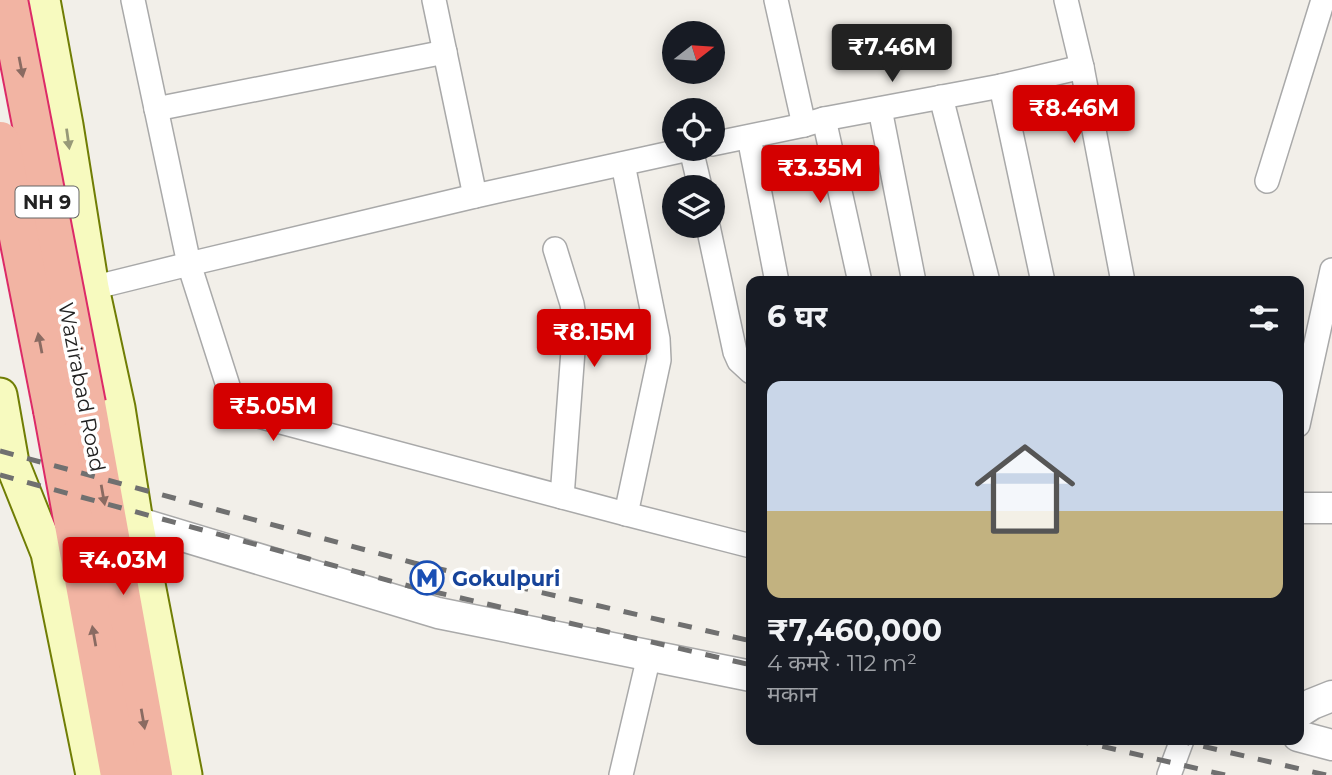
<!DOCTYPE html>
<html lang="hi">
<meta charset="utf-8">
<style>
:root{--surface:#171b24;--page:#242831;--text:#f1f3f6;--muted:#9ea1a6;--line:#363941;--accent:#d40000}
body{margin:0;font-family:Montserrat,"Noto Sans Devanagari",sans-serif;background:var(--page);color:var(--text);height:100vh;display:flex;flex-direction:column;font-size:26px;white-space:nowrap}
*{box-sizing:border-box;margin:0}
p{font-size:23px;color:var(--muted)}
.icon{flex:none;width:38px;height:38px;fill:none;stroke:currentColor;stroke-width:2;stroke-linecap:round;stroke-linejoin:round}
.map{position:relative;flex:1;overflow:hidden}
.drawer{position:absolute;left:746px;top:276px;width:558px;height:469px;display:flex;flex-direction:column;background:var(--surface);border-radius:14px;box-shadow:0 4px 18px #0003}
.drawer>*{flex:none}
.needle{width:46px;rotate:73deg}
.tools{position:absolute;left:662px;top:21px;display:grid;gap:14px}
.tools a{display:grid;place-items:center;width:63px;height:63px;border-radius:50%;background:var(--surface);box-shadow:0 4px 18px #0003;font-size:35px}
.price{position:absolute;translate:-50% -60px;padding:0 16px;border-radius:7px;background:var(--accent);color:#fff;font-size:23px;line-height:46px;filter:drop-shadow(0 2px 4px #0008)}
.price::after{content:'';position:absolute;left:50%;top:42px;width:21px;height:16px;margin-left:-10px;background:inherit;clip-path:polygon(0 0,100% 0,50% 100%)}
.price.selected{background:#222;color:#fff}
ul{padding:0;list-style:none}
li{display:grid;align-content:center;gap:14px;height:371px;padding:0 21px}
li+li{border-top:2px solid var(--line)}
li span{display:grid;place-items:center;height:217px;border-radius:14px;color:#555}
li>.icon{margin-inline-start:auto}
span .icon{width:126px;height:126px;fill:#fffc;stroke-width:1}
li b{font-size:30px}
h2{display:flex;justify-content:space-between;align-items:center;height:84px;padding:0 21px;font-size:30px}
.map>svg:first-child{display:block}
</style>
<div class="map">
<svg width="1332" height="775" viewBox="0 0 1332 775">
<rect width="100%" height="100%" fill="#f2efe9"/>
<g fill="none" stroke-linecap="round" stroke-linejoin="round">
<defs>
<g id="minor">
<path d="M133,0L189,264L229,389L240,406L258,416L626,514L751,546"/>
<path d="M434,0L475,196"/>
<path d="M776,0L804,125"/>
<path d="M1066,0L1082,67L1123,282"/>
<path d="M1001,86L1043,282"/>
<path d="M941,97L988,282"/>
<path d="M156,109L445,52"/>
<path d="M880,109L914,282"/>
<path d="M824,119L860,282"/>
<path d="M749,137L777,282"/>
<path d="M712,144L804,125L824,119L1001,86L1082,67"/>
<path d="M691,149L700,187"/>
<path d="M623,164L658,339L659,360L626,514"/>
<path d="M1267,181L1323,0"/>
<path d="M708,226L735,352L739,361L751,372"/>
<path d="M555,249L572,304L575,324L562,497"/>
<path d="M92,288L189,264L475,196L689,149"/>
<path d="M1298,425L1332,270"/>
<path d="M621,775L649,656"/>
<path d="M1169,775L1182,740"/>
</g>
<g id="tertiary">
<path d="M1298,508H1332"/>
<path d="M136,522L438,613L751,676"/>
<path d="M1298,713L1312,704L1332,696"/>
<path d="M1298,736L1332,745"/>
</g>
<g id="secondary">
<path d="M43,0L66,125L92,288L118,408L136,522L185,775"/>
<path d="M0,395L12,463L48,553L93,775"/>
</g>
<g id="trunk">
<path d="M86,404L153,775"/>
<path d="M53,410L120,775"/>
</g>
</defs>
<use href="#minor" stroke="#a9a9a9" stroke-width="26"/>
<use href="#tertiary" stroke="#a9a9a9" stroke-width="33"/>
<use href="#secondary" stroke="#707d05" stroke-width="37"/>
<use href="#trunk" stroke="#dc2a67" stroke-width="42"/>
<use href="#minor" stroke="#fff" stroke-width="23"/>
<use href="#tertiary" stroke="#fff" stroke-width="30"/>
<use href="#secondary" stroke="#f7fabf" stroke-width="33"/>
<use href="#trunk" stroke="#f2b4a3" stroke-width="38"/>
<g stroke="#707070" stroke-width="5" stroke-dasharray="14 14" stroke-linecap="butt">
<path d="M0,451L414,563L751,641"/>
<path d="M0,475L409,586L751,665"/>
<path d="M1075,740L1225,775"/>
<path d="M1176,740L1326,775"/>
</g>
<defs>
<g id="trunk-bridge">
<path d="M8,0L86,404"/>
<path d="M0,141L53,410"/>
</g>
</defs>
<use href="#trunk-bridge" stroke="#dc2a67" stroke-width="42" stroke-linecap="butt"/>
<use href="#trunk-bridge" stroke="#f2b4a3" stroke-width="38"/>
</g>
<defs><path id="oneway-solid" d="M-6-.8H1V-3.2L6.5 0L1 3.2V.8H-6Z" transform="scale(1.75)"/></defs>
<g fill="#8a6b62">
<use href="#oneway-solid" transform="translate(21 67) rotate(79)"/>
<use href="#oneway-solid" transform="translate(40 343) rotate(-101)"/>
<use href="#oneway-solid" transform="translate(103 495) rotate(80)"/>
<use href="#oneway-solid" transform="translate(94 636) rotate(-100)"/>
<use href="#oneway-solid" transform="translate(143 719) rotate(80)"/>
</g>
<use fill="#979978" href="#oneway-solid" transform="translate(68 139) rotate(82)"/>
<defs>
<symbol id="metro-ring" viewBox="-11 -11 22 22"><circle r="9.5" fill="#fff" stroke="#1a4fb4" stroke-width="1.5"/><path d="M-5.5 5V-5H-3L0 0L3-5H5.5V5H3V-.5L0 4L-3-.5V5Z" fill="#1a4fb4"/></symbol>
</defs>
<g fill-rule="evenodd">
<use href="#metro-ring" x="408" y="559" width="38" height="38"/>
</g>
<g text-anchor="middle" dominant-baseline="central" stroke-width="7" stroke-linejoin="round" paint-order="stroke">
<rect fill="#fff" stroke="#646464" stroke-width="2" x="15.5" y="186.5" width="63" height="31" rx="5"/>
<g font-size="19" font-weight="bold" fill="#222">
<text x="47" y="202">NH 9</text>
</g>
<g font-size="21" fill="#222" stroke="#fff">
<text transform="translate(82 387) rotate(79)">Wazirabad Road</text>
</g>
<g font-size="21" font-weight="bold" fill="#164399" stroke="#fff" text-anchor="start">
<text x="452" y="578">Gokulpuri</text>
</g>
</g>
</svg>
<div class="tools">
<a><svg class="needle" viewBox="-14 -14 28 28"><path d="M0-13l5 13h-10z" fill="#e53935"/><path d="M0 13l5-13h-10z" fill="#9ea1a6"/></svg></a>
<a><svg class="icon" aria-label="locate" viewBox="0 0 24 24"><circle cx="12" cy="12" r="6"/><path d="M12 2v4M12 18v4M2 12h4M18 12h4"/></svg></a>
<a><svg class="icon" aria-label="layers" viewBox="0 0 24 24"><path d="M12 4l9 5-9 5-9-5zM3 14l9 5 9-5"/></svg></a>
</div>
<b class="price selected" style="left:892px;top:84px">₹7.46M</b>
<b class="price" style="left:1074px;top:145px">₹8.46M</b>
<b class="price" style="left:820px;top:205px">₹3.35M</b>
<b class="price" style="left:594px;top:369px">₹8.15M</b>
<b class="price" style="left:273px;top:443px">₹5.05M</b>
<b class="price" style="left:123px;top:597px">₹4.03M</b>
<section class="drawer">
<h2>6 घर<svg class="icon" aria-label="filters" viewBox="0 0 24 24"><path d="M4 7h16M4 17h16"/><circle cx="9" cy="7" r="2"/><circle cx="15" cy="17" r="2"/></svg></h2>
<ul>
<li><span style="background:linear-gradient(#c9d6e8 60%,#c2b280 0)"><svg class="icon" aria-label="home" viewBox="0 0 24 24"><path d="M3 11l9-7 9 7M6 9v11h12V9"/></svg></span><div><b>₹7,460,000</b><p>4 कमरे · 112 m²</p><p>मकान</p></div></li>
</ul>
</section>
</div>
